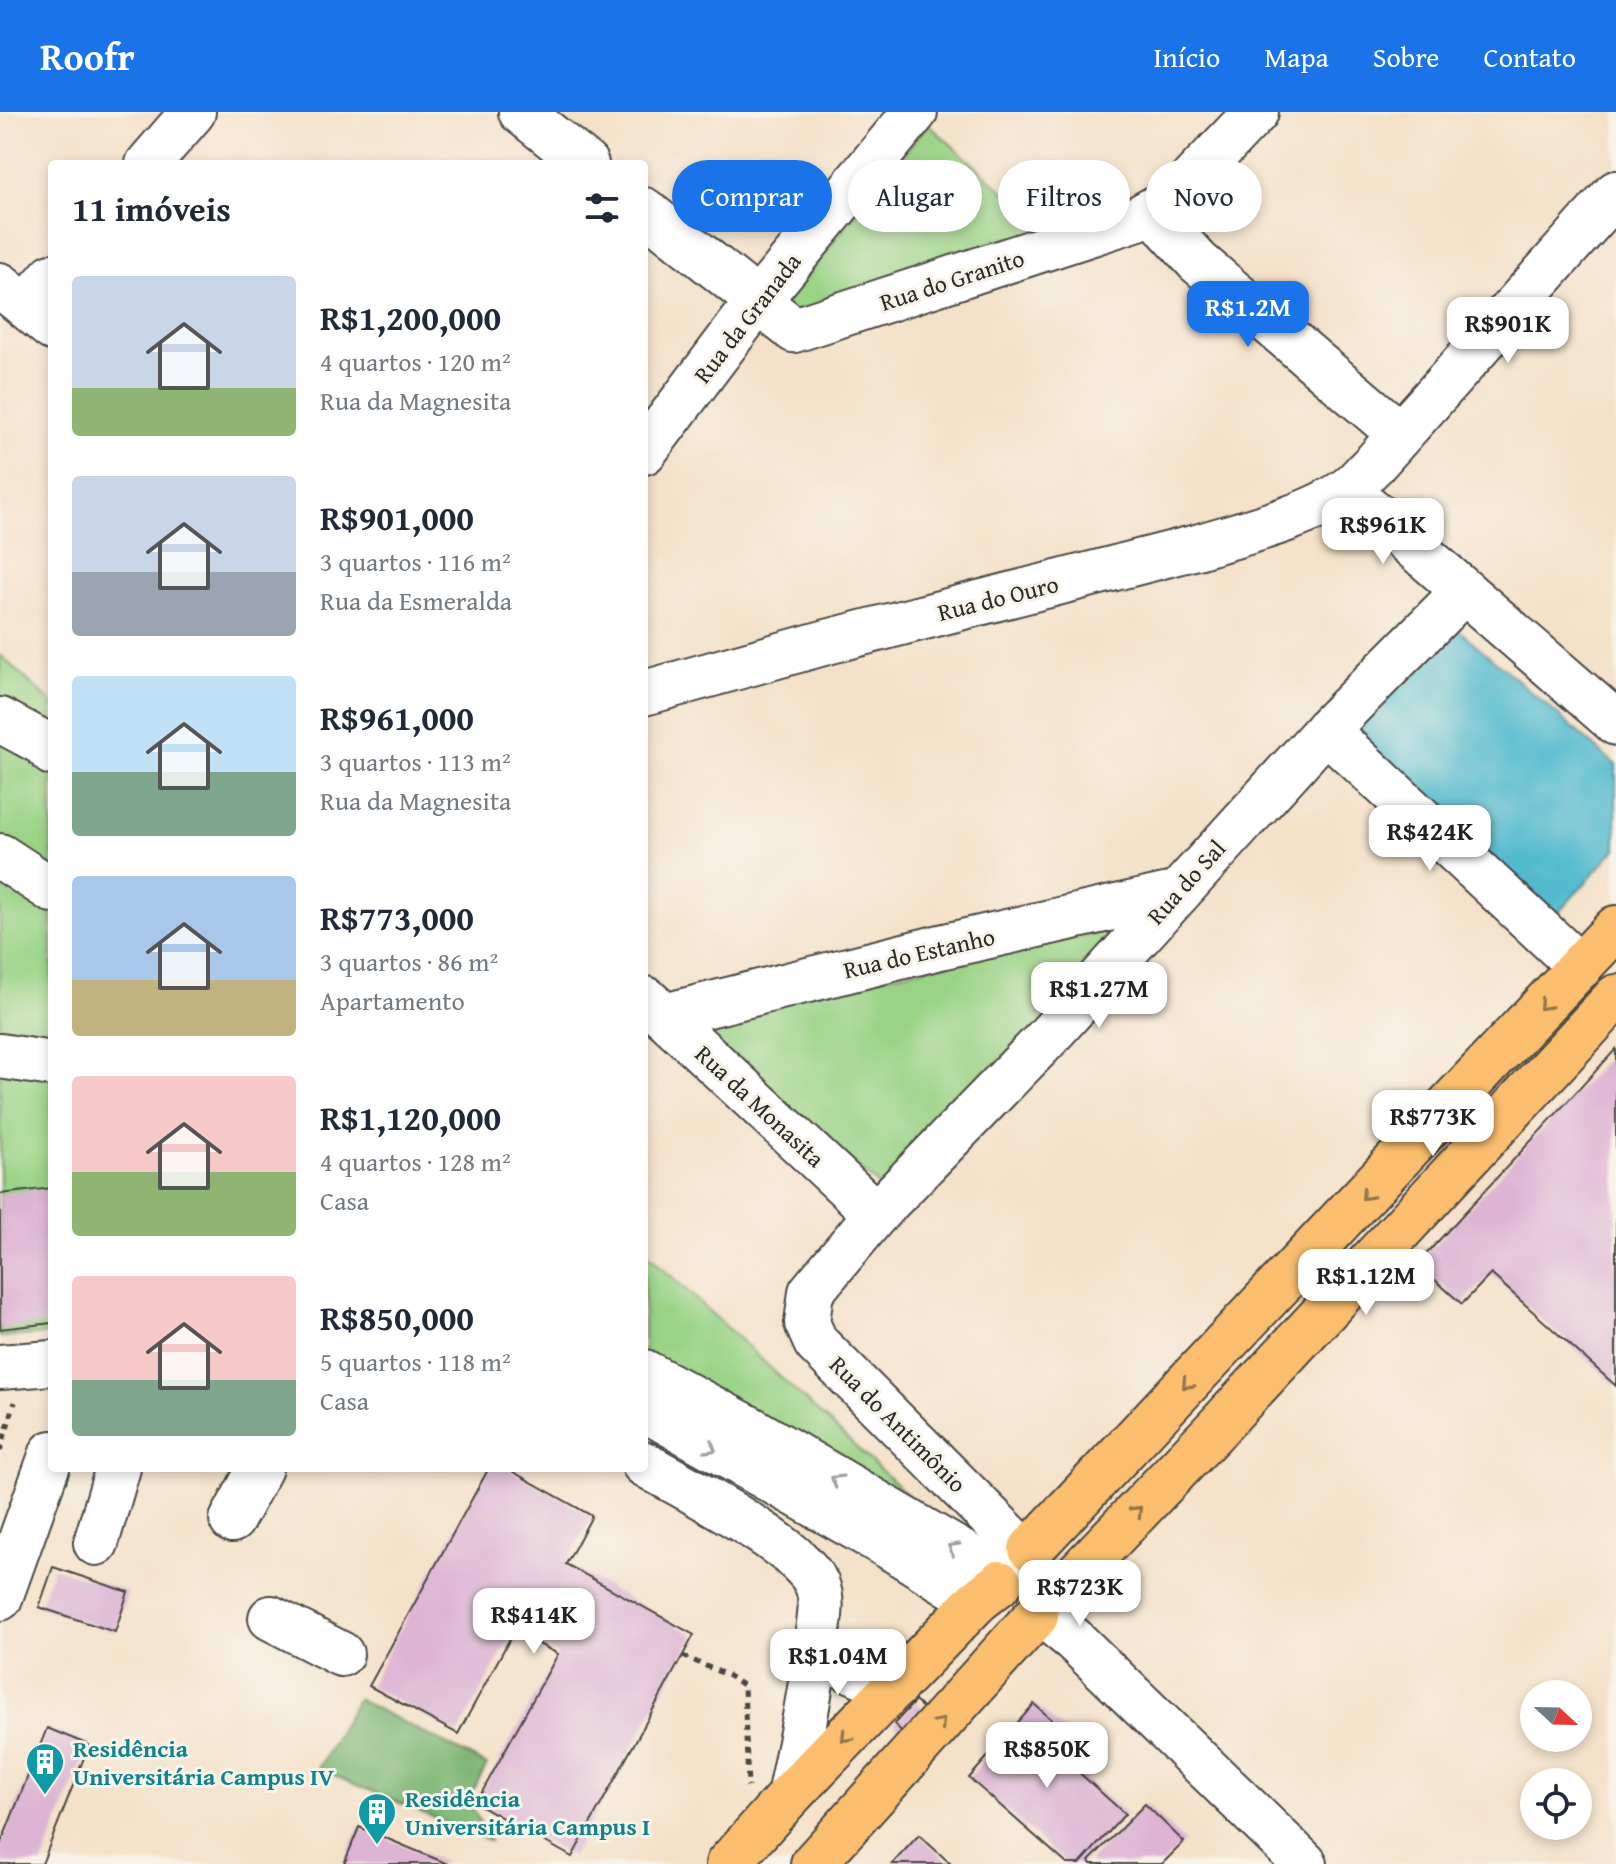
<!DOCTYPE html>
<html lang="pt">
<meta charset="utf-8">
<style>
:root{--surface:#fff;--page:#f2f2f3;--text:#1f2937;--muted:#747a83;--accent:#1a73e8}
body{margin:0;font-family:"Gentium Book Plus",serif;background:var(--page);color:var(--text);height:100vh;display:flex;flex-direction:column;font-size:30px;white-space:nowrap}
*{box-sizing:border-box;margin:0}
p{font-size:26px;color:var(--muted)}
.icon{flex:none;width:44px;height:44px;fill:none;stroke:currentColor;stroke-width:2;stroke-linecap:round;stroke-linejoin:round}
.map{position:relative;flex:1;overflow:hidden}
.panel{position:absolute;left:48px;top:48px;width:600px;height:1312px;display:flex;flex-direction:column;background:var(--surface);border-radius:8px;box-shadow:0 4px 12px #0003}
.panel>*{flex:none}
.top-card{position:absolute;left:672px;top:48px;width:760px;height:72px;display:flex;gap:16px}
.needle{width:52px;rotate:112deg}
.fabs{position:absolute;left:1520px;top:1568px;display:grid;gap:16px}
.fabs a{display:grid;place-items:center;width:72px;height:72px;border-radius:50%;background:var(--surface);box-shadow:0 4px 12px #0003;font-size:40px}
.price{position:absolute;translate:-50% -68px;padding:0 18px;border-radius:16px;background:#fff;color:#222;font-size:26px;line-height:52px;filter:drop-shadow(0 2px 4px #0008)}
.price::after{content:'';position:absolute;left:50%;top:48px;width:24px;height:18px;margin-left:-12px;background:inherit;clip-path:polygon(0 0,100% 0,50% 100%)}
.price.on{background:var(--accent);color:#fff}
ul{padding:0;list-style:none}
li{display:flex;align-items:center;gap:24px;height:200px;padding:0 24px}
li span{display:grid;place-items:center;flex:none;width:224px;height:160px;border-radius:8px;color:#555}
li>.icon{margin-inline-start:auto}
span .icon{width:96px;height:96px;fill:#fffc;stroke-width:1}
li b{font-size:34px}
h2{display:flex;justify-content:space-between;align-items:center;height:96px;padding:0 24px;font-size:34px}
.pill{padding:0 28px;border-radius:36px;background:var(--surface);box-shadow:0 4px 12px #0003;font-size:28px;line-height:72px}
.pill.on{background:var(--accent);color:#fff}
header{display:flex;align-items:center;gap:48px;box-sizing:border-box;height:112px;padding:0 40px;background:var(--accent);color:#fff}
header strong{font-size:38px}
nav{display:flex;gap:44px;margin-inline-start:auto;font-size:28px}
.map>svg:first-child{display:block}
</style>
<header>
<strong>Roofr</strong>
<nav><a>Início</a><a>Mapa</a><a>Sobre</a><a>Contato</a></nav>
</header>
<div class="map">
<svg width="1616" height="1752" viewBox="0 0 1616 1752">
<rect width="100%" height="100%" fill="#f7f3e8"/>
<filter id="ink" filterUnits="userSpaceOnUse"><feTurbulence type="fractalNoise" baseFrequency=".0125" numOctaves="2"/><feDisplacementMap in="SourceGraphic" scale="16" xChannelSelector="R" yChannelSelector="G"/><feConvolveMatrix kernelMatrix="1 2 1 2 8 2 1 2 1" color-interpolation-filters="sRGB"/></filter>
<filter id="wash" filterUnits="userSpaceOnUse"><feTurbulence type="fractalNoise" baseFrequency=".006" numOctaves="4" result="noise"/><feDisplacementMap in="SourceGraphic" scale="32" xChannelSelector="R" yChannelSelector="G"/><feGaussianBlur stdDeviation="1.8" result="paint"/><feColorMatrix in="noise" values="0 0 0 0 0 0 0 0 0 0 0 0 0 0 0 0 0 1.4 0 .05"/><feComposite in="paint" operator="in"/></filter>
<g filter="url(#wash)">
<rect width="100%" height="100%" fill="#f4e1c9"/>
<g fill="#9ad386" stroke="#627f58" stroke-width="2">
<path d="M928,12L1052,122L795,204L783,193Z"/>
<path d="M0,543L52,591V1222L0,1225Z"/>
<path d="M1140,812L886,1080L685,905Z"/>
<path d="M644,1139L940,1413L644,1315Z"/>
</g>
<path fill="#7bb573" stroke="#53704f" stroke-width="2" d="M357,1587L487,1653L468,1688L490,1729L318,1657Z"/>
<path fill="#51bace" stroke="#3e727c" stroke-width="2" d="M1451,511L1616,653V737L1557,802L1345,618Z"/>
<g id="blocks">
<g fill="#ddb4d4">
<path d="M1616,937V1274L1491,1162L1462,1192L1417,1152Z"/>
<path d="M52,1076V1211L0,1217V1082Z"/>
<path d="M489,1356H506L592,1404L566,1452L694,1523L572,1745L476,1691L558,1542L514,1519L458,1622L369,1574Z"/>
<path d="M53,1455L128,1480L115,1520L39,1495Z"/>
<path d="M915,1589L935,1607L913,1630L894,1612Z"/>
<path d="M1034,1592L1067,1621L1053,1637L1125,1702L1080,1752H1067L969,1666Z"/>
<path d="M47,1616L89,1633L42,1752H0V1734Z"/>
<path d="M1145,1692L1184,1730L1162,1752H1091L1089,1749Z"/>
<path d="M359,1715L448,1752H344Z"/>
<path d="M919,1723L951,1752H892Z"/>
</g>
</g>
</g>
<g filter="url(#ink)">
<use href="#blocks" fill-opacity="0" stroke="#494643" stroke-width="2"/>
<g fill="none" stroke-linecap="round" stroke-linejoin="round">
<defs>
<g id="minor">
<path d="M521,0L586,52"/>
<path d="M148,52L193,0"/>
<path d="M644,98L794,218L1138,106L1174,86L1256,0"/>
<path d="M1155,98L1167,116L1198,150L1400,322"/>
<path d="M0,173L52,216"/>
<path d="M26,194L52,164"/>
<path d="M644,340L758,189L915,0"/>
<path d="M1348,378L1616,611"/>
<path d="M644,581L827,530L1197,435C1242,421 1309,405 1347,378C1357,371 1365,360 1374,352L1616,81"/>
<path d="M0,608L43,631L52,641"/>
<path d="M1326,618L1580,855"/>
<path d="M0,744L52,778"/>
<path d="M646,887L876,1102"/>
<path d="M664,904L936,836L1174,782"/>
<path d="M0,944L52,952"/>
<path d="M0,1255L52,1251"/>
<path d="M644,1260L753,1318L1002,1464"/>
<path d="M644,1297L888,1434L977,1489"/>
<path d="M644,1352C683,1375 802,1434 817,1473C824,1490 819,1509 817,1527C811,1580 800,1632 789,1684"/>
<path d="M232,1408L260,1356"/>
<path d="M96,1431L118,1356"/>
<path d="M1025,1440L816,1231L807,1211L811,1180L876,1102L1044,929L1326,618L1463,480"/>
<path d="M0,1486L52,1341"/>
<path d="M1042,1502L1074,1528L1305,1752"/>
<path d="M271,1506L341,1542"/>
<path d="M816,1538C842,1555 865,1566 896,1574"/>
</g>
<g id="major">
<path d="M1031,1437L1616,816"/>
<path d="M1064,1476L1216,1317L1616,885"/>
<path d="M728,1752L789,1684L977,1489L1000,1471"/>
<path d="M813,1752L1036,1504"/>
</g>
</defs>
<use href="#minor" stroke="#494643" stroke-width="48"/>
<use href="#major" stroke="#494643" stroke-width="48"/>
<g stroke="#494643" stroke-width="5" stroke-dasharray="6 6" stroke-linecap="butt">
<path d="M0,1339L15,1290"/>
<path d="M683,1544L729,1564L744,1574L748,1675"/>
</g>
<use href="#minor" stroke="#fff" stroke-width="44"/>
<use href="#major" stroke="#fbbe6e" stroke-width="44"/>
</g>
<defs><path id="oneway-chevron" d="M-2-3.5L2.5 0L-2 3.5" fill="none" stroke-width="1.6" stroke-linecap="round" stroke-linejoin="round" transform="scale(2)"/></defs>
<g stroke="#93744c">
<use href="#oneway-chevron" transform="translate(1544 893) rotate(133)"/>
<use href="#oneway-chevron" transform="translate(1366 1083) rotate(133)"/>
<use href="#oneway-chevron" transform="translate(1187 1272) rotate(133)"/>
<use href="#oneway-chevron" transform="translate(1137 1399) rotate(-46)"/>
<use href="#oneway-chevron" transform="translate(940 1611) rotate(-48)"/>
<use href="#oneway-chevron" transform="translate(846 1625) rotate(134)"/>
</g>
<g stroke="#a0a0a0">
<use href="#oneway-chevron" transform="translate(711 1336) rotate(30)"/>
<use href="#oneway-chevron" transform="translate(836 1368) rotate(-149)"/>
<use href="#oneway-chevron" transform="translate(953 1436) rotate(-151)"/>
</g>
</g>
<defs>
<symbol id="building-pin" viewBox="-11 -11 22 30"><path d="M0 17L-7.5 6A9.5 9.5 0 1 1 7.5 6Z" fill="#0f9aa8" stroke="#f7f3e8"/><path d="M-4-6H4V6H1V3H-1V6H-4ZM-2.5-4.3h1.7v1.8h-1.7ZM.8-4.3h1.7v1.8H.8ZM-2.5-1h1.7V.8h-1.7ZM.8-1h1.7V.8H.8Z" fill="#fff"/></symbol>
</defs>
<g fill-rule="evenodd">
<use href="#building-pin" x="23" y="1628" width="44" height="60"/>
<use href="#building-pin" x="355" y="1678" width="44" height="60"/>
</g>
<g text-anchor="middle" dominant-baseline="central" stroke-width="6" stroke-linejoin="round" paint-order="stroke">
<g font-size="24" fill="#2b2b2b" stroke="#f7f3e8">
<text transform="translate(952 168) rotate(-18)">Rua do Granito</text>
<text transform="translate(747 206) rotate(-52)">Rua da Granada</text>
<text transform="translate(998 486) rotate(-14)">Rua do Ouro</text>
<text transform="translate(1186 770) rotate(-48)">Rua do Sal</text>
<text transform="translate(919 841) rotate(-13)">Rua do Estanho</text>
<text transform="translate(760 994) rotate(43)">Rua da Monasita</text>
<text transform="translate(898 1312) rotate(45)">Rua do Antimônio</text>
</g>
<g font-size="24" font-weight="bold" fill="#0d838f" stroke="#f7f3e8" text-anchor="start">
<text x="73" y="1636">Residência<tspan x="73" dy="28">Universitária Campus IV</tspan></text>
<text x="405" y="1686">Residência<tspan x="405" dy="28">Universitária Campus I</tspan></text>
</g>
</g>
</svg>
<div class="fabs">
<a><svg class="needle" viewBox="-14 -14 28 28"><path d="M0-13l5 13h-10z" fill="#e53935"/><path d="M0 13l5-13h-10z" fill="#747a83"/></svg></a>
<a><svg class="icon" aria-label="locate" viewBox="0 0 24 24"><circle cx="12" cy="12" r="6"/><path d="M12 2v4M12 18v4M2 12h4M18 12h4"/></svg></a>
</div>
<b class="price on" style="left:1248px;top:237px">R$1.2M</b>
<b class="price" style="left:1508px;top:253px">R$901K</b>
<b class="price" style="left:1383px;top:454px">R$961K</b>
<b class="price" style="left:1430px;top:761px">R$424K</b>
<b class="price" style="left:1099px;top:918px">R$1.27M</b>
<b class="price" style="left:1433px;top:1046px">R$773K</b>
<b class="price" style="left:1366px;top:1205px">R$1.12M</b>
<b class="price" style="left:1080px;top:1516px">R$723K</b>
<b class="price" style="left:534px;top:1544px">R$414K</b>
<b class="price" style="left:838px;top:1585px">R$1.04M</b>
<b class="price" style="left:1047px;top:1678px">R$850K</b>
<div class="top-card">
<a class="pill on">Comprar</a>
<a class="pill">Alugar</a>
<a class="pill">Filtros</a>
<a class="pill">Novo</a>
</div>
<section class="panel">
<h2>11 imóveis<svg class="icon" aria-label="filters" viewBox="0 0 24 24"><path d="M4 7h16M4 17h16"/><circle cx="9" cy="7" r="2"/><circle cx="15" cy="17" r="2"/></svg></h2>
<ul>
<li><span style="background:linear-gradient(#c9d6e8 70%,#8fb573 0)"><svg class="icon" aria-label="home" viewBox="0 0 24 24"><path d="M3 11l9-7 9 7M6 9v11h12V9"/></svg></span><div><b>R$1,200,000</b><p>4 quartos · 120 m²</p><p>Rua da Magnesita</p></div></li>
<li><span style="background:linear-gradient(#c9d6e8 60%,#9aa5b1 0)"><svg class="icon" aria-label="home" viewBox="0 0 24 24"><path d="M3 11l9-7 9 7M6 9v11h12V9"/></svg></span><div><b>R$901,000</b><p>3 quartos · 116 m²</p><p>Rua da Esmeralda</p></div></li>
<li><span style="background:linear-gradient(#bfe0f5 60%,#7fa58c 0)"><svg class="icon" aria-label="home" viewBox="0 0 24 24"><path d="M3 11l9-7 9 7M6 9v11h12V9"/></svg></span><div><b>R$961,000</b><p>3 quartos · 113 m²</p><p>Rua da Magnesita</p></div></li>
<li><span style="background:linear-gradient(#a9c7e8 65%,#c2b280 0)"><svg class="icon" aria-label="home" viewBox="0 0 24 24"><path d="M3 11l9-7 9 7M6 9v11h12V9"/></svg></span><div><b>R$773,000</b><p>3 quartos · 86 m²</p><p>Apartamento</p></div></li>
<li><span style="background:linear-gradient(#f6c9c9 60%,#8fb573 0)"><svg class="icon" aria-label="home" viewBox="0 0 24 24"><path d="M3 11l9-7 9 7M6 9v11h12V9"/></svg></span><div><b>R$1,120,000</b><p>4 quartos · 128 m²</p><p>Casa</p></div></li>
<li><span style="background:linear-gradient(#f6c9c9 65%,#7fa58c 0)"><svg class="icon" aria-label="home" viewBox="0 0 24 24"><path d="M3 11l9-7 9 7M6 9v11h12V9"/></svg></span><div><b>R$850,000</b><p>5 quartos · 118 m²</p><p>Casa</p></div></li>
</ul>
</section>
</div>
